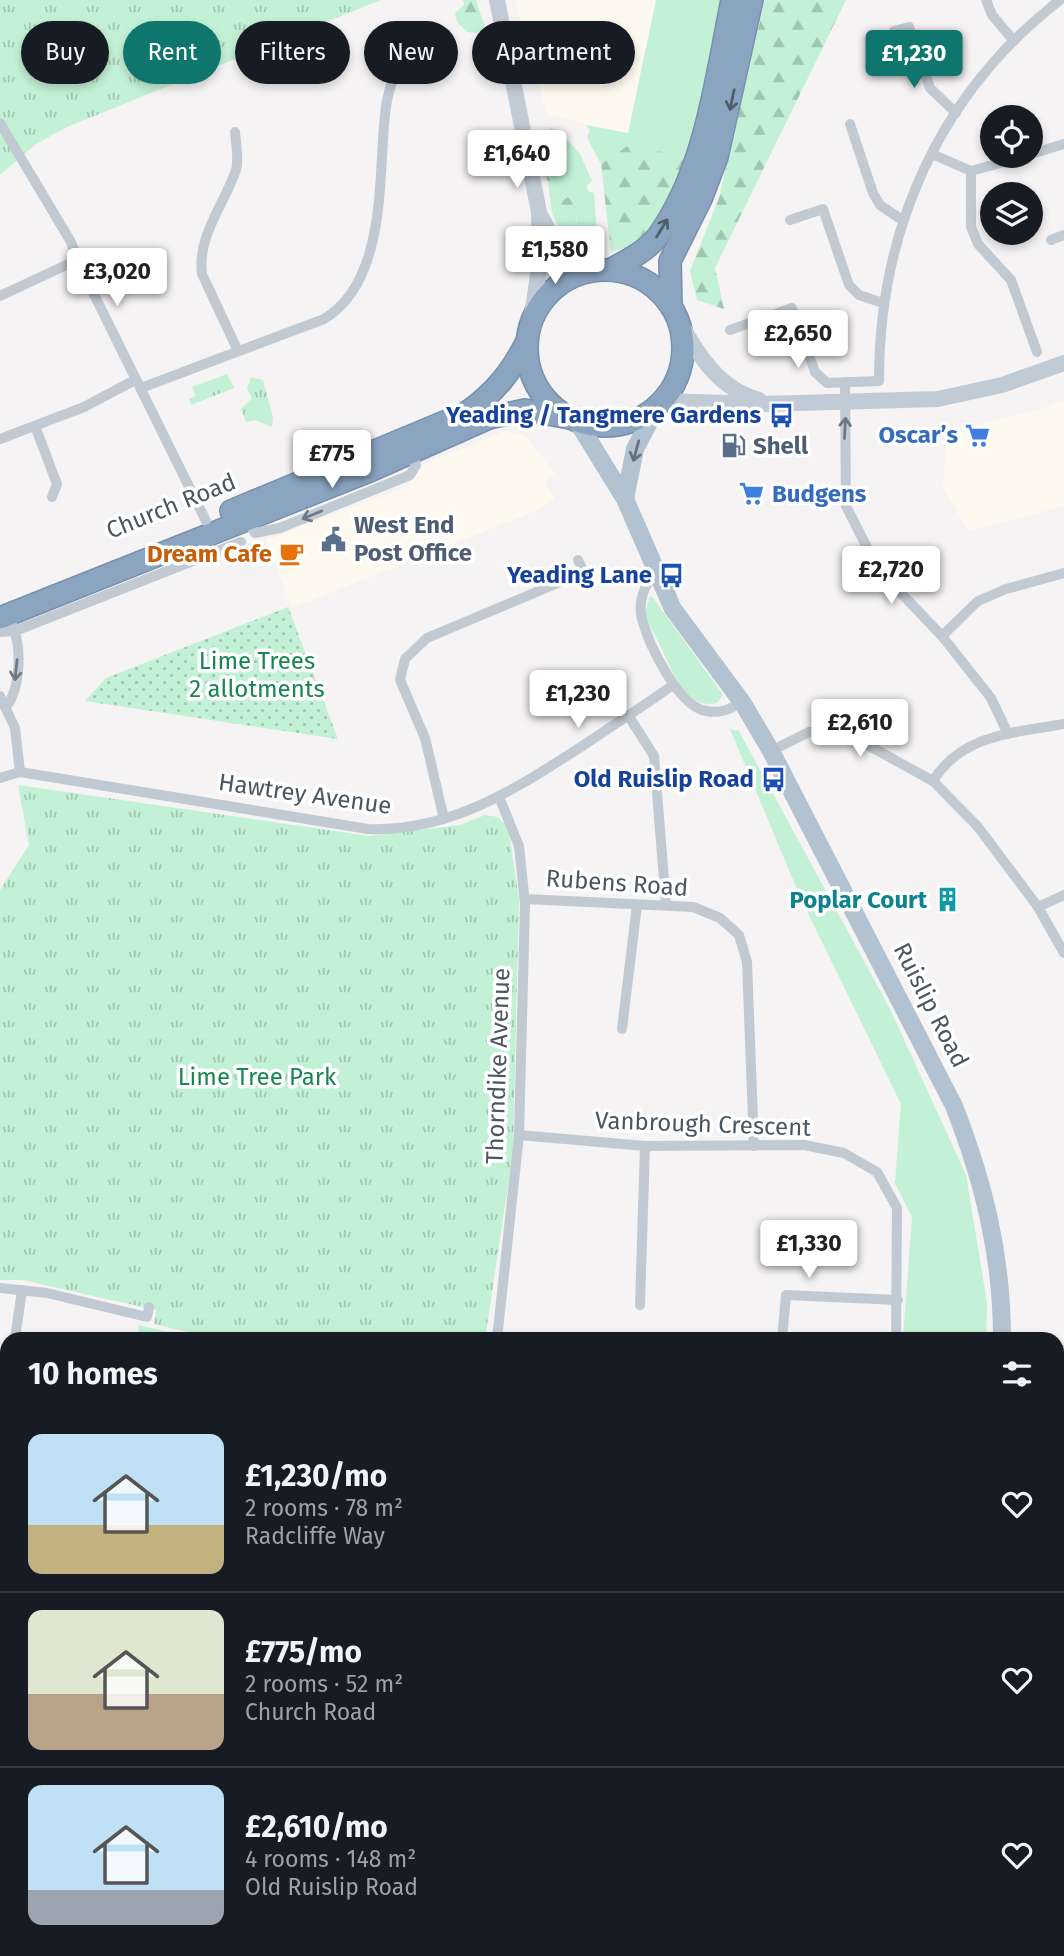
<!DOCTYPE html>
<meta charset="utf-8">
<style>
:root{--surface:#171b24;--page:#242831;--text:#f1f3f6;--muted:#9ea1a6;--line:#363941;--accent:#0f766e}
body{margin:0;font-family:"Fira Sans",sans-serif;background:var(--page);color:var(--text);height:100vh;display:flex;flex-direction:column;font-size:26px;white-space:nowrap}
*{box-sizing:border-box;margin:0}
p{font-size:23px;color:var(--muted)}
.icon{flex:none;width:38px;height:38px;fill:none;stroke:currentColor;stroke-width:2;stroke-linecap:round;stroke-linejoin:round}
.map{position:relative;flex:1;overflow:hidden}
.side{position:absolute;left:0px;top:1332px;width:1064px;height:625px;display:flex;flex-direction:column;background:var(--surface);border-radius:21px 21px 0 0;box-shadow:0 4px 10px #0003}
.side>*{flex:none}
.hud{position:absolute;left:21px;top:21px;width:700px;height:63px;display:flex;gap:14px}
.buttons{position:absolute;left:980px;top:105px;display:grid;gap:14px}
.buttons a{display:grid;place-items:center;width:63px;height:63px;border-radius:50%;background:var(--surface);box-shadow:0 4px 10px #0003;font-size:35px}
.price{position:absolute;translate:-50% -60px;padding:0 16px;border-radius:7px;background:#fff;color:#222;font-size:23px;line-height:46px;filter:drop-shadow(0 2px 4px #0008)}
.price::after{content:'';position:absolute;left:50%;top:42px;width:21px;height:16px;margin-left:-10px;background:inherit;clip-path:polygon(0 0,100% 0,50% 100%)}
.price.on{background:var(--accent);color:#fff}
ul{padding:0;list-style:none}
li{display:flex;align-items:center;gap:21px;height:175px;padding:0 28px}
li+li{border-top:2px solid var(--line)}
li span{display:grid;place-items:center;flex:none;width:196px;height:140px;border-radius:14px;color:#555}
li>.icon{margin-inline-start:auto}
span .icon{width:84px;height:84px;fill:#fffc;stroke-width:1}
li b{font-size:30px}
h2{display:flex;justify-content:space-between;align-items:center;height:84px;padding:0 28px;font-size:30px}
.chip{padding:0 24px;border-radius:32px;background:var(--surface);box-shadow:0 4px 10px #0003;font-size:24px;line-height:63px}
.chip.on{background:var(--accent);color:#fff}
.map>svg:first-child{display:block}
</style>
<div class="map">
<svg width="1064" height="1956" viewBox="0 0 1064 1956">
<defs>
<pattern id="forest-firs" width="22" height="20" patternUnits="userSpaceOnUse" patternTransform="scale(1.75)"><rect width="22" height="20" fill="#c3f1d5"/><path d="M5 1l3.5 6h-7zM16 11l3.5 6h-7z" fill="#a0c6b0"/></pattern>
<pattern id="park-tufts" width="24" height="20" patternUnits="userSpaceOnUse" patternTransform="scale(1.75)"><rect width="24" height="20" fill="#c3f1d5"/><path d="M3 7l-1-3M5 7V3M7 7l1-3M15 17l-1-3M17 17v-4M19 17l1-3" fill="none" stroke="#a0c6b0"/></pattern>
<pattern id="garden-dots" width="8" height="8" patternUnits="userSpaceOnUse" patternTransform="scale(1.75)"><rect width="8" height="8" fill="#c3f1d5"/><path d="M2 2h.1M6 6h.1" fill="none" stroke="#a0c6b0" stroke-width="1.8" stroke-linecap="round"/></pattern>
</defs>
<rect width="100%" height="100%" fill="#f5f3f3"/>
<g fill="#fdf9ef">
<path d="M515,0H656L628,134L547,114Z"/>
<path d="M1064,400V506L969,531L943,489L947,432L1035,411Z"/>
<path d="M505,431L526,436L532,444L555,474L545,482L555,499L528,514L292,608L266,540L408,486L424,464Z"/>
</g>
<g fill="#c3f1d5">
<path d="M656,0H726L690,158L629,145L601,164L587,138L590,130L586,125L628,133Z"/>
<path d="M564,136L580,154L592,181L587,185L588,191L594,193L597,237L593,227L584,224L575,228L578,215L560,202L552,213L548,181H557L568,158Z"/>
<path d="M651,595L723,695L717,703C685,712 669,663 658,641C655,634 648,624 646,616C645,610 648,602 651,595Z"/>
<path d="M730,729L739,731L891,1011L966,1175L987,1303L986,1339H903L912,1217L895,1183L901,1104L802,901Z"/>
<path d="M139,1325L196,1339H137Z"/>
<path d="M0,1449H7V1950H815L813,1956H0Z"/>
<path d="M844,1950H935L947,1956H842Z"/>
</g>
<g fill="url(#forest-firs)">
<path d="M463,0H476L485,28L476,33L467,32L457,22L455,13L464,5Z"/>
<path d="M765,0H846L715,268L724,309L697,300L690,271L719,198Z"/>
<path d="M550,127L564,136L563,142L568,143L565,152L568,158L557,181H548L543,172L542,151L548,147L545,140Z"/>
<path d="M629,145L690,158L667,210L639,244L611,252L601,164Z"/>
<path d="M568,197L579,205L575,227L584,224L593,227L598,244L593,255C574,246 560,234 552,213L560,202Z"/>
</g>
<g fill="url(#park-tufts)">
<path d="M0,0H381L67,127L36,144L0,175Z"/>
<path d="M227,374L234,388L191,405L189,399L196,396L192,387Z"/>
<path d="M251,377L263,380L273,417L272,427L255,420L246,422L241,409L252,398L247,389Z"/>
<path d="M18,785L369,836L460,825L485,815L498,817L508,827L519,899L513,1152L485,1339H218L154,1324L156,1310L23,1280H0V890L29,845Z"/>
</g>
<path fill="url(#garden-dots)" d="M288,607L338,739L85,701L106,678Z"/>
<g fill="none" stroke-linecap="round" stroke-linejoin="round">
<defs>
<g id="highway">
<path d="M610,270C626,261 647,251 658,236C706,169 716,78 732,0"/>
<circle cx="605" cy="348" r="78"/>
<path d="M671,306L670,261L701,199L717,157L752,0"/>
<path d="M231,511L466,413C495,393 512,371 527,341"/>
<path d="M0,618L372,470L489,418L525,410L570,418"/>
</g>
</defs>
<use href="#highway" stroke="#7690ad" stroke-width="24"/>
<g stroke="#c1cad2" stroke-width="10">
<path d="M986,0L992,15L1014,41"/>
<path d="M894,31L909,27L930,88L956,113"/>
<path d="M0,123L71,242L77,260L206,521"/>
<path d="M850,124L873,193L880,205L902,220"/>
<path d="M235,132C236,143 239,159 236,170C224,205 197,236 202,274L238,351"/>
<path d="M932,154L971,171L1025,156"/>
<path d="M1031,154L1064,144"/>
<path d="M971,171V227L978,244L1011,280L1037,352"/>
<path d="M790,220L823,209L849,285L859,295L883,303"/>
<path d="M1051,240L1064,235"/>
<path d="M0,296L77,260"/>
<path d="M730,330L792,308L815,372L827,383L879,381C879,229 939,94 1060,0"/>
<path d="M845,382L846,506L878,569L942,636L991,698L1008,734"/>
<path d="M141,388L324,319C387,281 378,178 385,115C387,90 398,65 405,41"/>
<path d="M35,426L57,484L52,497"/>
<path d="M0,439L84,407L135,380"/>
<path d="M246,520L255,533L280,528L410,475L416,465L412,454"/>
<path d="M578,560L589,583"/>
<path d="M656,574C643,585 638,603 642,619C649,645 678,706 706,711C721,714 730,709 742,702"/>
<path d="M0,632L15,631L241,542"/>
<path d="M942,636L978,601L1006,589L1064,573"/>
<path d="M0,696L15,728L20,772"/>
<path d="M6,707C21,688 22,646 12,625"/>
<path d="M628,715L654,756L666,904"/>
<path d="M771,751L809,732L851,736L933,781L978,827L1038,907L1064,953"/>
<path d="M0,778L20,772L368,829C451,832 517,788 584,745C613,725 644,706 673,685"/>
<path d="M933,781C962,734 1014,733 1064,724"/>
<path d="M444,819L425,738L400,680L405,659L427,638L584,572"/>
<path d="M525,899L693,907L720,918L739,935L747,962L754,1146"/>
<path d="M1038,907L1064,895"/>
<path d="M622,1029L637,905"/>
<path d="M519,1135L645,1146L804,1145L844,1153L877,1172L897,1208L896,1339"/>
<path d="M0,1288L47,1293L147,1317L149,1307"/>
<path d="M640,1305L645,1146"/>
<path d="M15,1339L22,1290"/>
<path d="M497,1339L519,1135L525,904L519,846L500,799"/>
<path d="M782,1339L786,1295L898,1300"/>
<path d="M1057,1362L1064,1350"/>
<path d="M0,1426L7,1396"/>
<path d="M960,1950L971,1956"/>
</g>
<g stroke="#c1cbd6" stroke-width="16">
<path d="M497,0L539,212L540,261L531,323"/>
<path d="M542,218C555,246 572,260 602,270"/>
<path d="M677,318C698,354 717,388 759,400"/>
<path d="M662,401L760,404L938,399L1002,385L1064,363"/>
</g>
<g stroke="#b3c2d1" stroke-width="18">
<path d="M577,421L625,499L673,609L742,702L771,751L954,1106C984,1183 1002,1256 1002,1339"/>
<path d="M625,499L635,449L657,407"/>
<path d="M827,1956L830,1950"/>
</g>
<use href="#highway" stroke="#8ba5c1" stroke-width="21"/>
</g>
<defs><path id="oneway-shaft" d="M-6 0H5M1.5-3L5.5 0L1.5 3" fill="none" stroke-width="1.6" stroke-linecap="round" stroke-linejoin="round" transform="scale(1.75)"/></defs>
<g stroke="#505e6b">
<use href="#oneway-shaft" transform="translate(732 100) rotate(102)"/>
<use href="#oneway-shaft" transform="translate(662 228) rotate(-59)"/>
</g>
<g stroke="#6e7983">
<use href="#oneway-shaft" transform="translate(845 428) rotate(-87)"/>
<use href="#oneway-shaft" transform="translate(312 515) rotate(158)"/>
<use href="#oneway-shaft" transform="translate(16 670) rotate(96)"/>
</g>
<use stroke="#64717d" href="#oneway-shaft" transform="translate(636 451) rotate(105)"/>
<defs>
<symbol id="bus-bare" viewBox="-9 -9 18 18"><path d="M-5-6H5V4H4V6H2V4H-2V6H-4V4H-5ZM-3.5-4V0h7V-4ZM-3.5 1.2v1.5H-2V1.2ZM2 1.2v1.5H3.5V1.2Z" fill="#1a4fb4" stroke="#fff" stroke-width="2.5" paint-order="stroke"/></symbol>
<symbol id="supermarket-bare" viewBox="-9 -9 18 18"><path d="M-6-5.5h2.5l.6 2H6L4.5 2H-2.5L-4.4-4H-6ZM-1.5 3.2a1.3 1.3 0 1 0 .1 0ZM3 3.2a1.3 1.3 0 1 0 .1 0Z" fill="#3f7fe0" stroke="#fff" stroke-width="2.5" paint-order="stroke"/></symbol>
<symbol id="fuel-bare" viewBox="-9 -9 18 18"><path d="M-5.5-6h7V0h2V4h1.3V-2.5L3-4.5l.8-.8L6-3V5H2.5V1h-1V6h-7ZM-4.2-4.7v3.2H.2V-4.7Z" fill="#5c6f8a" stroke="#fff" stroke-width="2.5" paint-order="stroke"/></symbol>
<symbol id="civic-bare" viewBox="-9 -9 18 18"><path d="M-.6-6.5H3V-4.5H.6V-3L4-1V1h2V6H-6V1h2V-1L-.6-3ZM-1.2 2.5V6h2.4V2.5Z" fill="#5c6f8a" stroke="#fff" stroke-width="2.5" paint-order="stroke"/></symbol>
<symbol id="cafe-bare" viewBox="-9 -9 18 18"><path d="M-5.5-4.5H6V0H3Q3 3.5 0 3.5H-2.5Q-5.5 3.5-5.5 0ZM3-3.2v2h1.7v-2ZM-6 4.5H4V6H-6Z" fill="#e8710a" stroke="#fff" stroke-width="2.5" paint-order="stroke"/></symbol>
<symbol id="building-bare" viewBox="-9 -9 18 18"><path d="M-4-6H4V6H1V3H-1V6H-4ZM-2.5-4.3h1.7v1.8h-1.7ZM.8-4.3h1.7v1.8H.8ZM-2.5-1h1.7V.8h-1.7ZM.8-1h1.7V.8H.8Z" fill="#0f9aa8" stroke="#fff" stroke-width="2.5" paint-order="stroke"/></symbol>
</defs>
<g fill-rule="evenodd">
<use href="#bus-bare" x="764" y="398" width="35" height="35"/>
<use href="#supermarket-bare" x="960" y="418" width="35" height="35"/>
<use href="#fuel-bare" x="716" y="428" width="35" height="35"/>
<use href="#supermarket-bare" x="734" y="476" width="35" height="35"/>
<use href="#civic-bare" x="316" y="522" width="35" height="35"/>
<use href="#cafe-bare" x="274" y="536" width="35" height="35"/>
<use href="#bus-bare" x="654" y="558" width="35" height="35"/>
<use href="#bus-bare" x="756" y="762" width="35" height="35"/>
<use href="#building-bare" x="930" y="882" width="35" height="35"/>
</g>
<g text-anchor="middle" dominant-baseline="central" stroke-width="7" stroke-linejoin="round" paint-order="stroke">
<g font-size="24" font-weight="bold" fill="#164399" stroke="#fff" text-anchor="end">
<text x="761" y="415">Yeading / Tangmere Gardens</text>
<text x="652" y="575">Yeading Lane</text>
<text x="754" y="779">Old Ruislip Road</text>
</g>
<g font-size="24" font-weight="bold" fill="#366cbe" stroke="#fff" text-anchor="end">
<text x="958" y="435">Oscar’s</text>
<text x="772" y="494" text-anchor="start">Budgens</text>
</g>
<g font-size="24" font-weight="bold" fill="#4e5e75" stroke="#fff" text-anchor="start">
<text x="753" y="446">Shell</text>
<text x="354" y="525">West End<tspan x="354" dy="28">Post Office</tspan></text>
</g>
<g font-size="24" fill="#4a5661" stroke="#fff">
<text transform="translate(171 506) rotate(-22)">Church Road</text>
<text transform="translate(305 794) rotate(8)">Hawtrey Avenue</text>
<text transform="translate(617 883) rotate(4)">Rubens Road</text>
<text transform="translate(931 1005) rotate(63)">Ruislip Road</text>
<text transform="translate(498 1066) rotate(-88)">Thorndike Avenue</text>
<text transform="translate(703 1124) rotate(2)">Vanbrough Crescent</text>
</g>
<g font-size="24" font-weight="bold" fill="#c56008" stroke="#fff" text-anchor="end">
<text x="272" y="554">Dream Cafe</text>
</g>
<g font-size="24" fill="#17864f" stroke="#fff">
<text x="257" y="661">Lime Trees<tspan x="257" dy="28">2 allotments</tspan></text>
<text x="257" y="1077">Lime Tree Park</text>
</g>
<g font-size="24" font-weight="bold" fill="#0d838f" stroke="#fff" text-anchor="end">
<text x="927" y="900">Poplar Court</text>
</g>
</g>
</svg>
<div class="buttons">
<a><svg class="icon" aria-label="locate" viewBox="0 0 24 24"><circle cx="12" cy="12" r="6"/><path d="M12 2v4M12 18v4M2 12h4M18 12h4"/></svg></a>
<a><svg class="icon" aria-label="layers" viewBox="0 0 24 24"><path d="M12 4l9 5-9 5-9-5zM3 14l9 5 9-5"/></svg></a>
</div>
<b class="price on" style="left:914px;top:90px">£1,230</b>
<b class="price" style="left:517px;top:190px">£1,640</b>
<b class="price" style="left:555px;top:286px">£1,580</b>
<b class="price" style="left:117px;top:308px">£3,020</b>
<b class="price" style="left:798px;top:370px">£2,650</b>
<b class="price" style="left:332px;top:490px">£775</b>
<b class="price" style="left:891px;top:606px">£2,720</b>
<b class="price" style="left:578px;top:730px">£1,230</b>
<b class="price" style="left:860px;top:759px">£2,610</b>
<b class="price" style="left:809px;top:1280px">£1,330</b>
<div class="hud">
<a class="chip">Buy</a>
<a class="chip on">Rent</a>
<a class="chip">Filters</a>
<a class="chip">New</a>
<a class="chip">Apartment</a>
</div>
<section class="side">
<h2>10 homes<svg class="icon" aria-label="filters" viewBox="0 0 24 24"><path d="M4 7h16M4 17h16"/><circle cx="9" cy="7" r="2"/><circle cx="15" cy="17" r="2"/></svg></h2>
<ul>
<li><span style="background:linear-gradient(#bfe0f5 65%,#c2b280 0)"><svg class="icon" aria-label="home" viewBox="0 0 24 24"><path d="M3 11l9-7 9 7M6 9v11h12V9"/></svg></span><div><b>£1,230/mo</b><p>2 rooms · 78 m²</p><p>Radcliffe Way</p></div><svg class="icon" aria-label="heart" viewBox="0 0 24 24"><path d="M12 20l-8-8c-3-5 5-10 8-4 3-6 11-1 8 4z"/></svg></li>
<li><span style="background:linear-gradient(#dfe7d0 60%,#b9a48a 0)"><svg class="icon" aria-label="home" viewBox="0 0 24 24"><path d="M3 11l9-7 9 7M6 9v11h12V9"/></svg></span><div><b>£775/mo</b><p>2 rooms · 52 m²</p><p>Church Road</p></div><svg class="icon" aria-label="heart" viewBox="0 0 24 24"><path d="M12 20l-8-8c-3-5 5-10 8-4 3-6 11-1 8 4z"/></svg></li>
<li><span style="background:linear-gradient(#bfe0f5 75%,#9aa5b1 0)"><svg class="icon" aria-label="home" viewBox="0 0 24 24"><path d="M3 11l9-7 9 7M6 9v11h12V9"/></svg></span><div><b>£2,610/mo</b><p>4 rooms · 148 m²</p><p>Old Ruislip Road</p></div><svg class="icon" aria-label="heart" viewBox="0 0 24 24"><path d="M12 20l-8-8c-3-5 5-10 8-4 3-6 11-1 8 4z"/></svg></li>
</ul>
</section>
</div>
